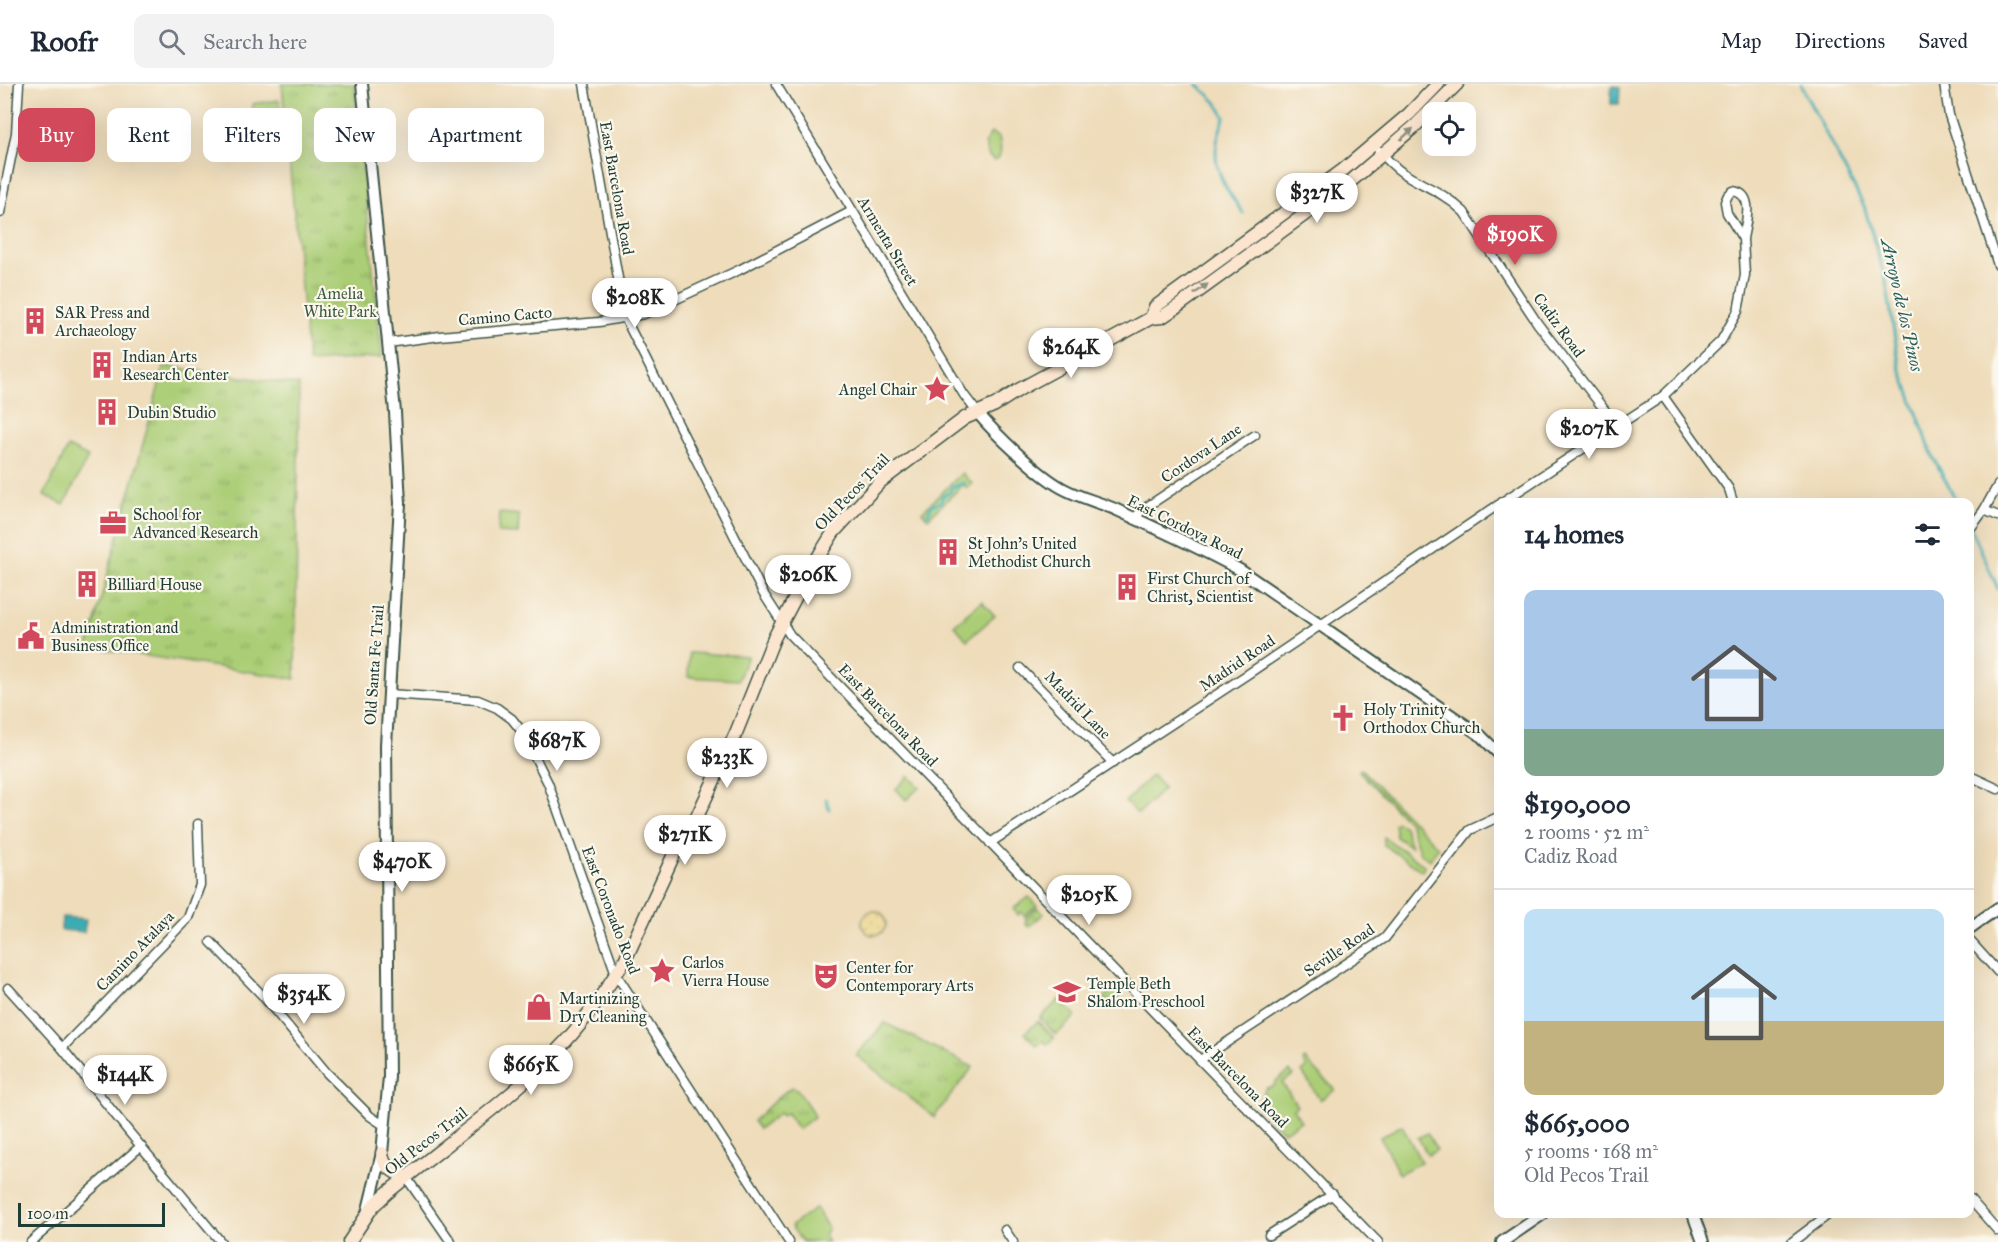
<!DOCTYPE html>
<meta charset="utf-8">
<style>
:root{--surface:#fff;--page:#f2f2f3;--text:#1f2937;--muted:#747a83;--line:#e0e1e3;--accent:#d1495b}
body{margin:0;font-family:"IM FELL Great Primer",serif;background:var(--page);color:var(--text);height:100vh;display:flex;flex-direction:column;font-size:22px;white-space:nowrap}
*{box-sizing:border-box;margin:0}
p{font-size:20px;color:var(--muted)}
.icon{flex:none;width:33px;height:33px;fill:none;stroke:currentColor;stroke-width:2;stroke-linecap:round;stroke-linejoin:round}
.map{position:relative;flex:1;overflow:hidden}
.side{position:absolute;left:1494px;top:414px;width:480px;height:720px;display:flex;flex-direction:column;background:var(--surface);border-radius:12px;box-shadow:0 6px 24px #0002}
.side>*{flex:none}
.hud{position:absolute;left:18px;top:24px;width:570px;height:54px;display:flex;gap:12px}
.controls{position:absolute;left:1422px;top:18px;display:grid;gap:12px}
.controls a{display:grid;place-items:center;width:54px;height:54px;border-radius:12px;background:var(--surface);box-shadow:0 6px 24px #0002;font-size:30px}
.scale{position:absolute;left:18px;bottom:15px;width:147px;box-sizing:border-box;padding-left:6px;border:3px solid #1f3d34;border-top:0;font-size:16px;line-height:21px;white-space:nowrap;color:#1f3d34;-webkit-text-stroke:4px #fbf7ec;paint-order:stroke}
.price{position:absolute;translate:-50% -51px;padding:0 14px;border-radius:21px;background:#fff;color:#222;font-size:20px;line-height:39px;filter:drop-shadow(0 2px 3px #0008)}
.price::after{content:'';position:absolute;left:50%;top:36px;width:18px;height:14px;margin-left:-9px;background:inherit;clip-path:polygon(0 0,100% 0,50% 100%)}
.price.selected{background:var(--accent);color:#fff}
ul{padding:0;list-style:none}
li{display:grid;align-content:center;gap:12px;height:318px;padding:0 30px}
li+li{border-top:2px solid var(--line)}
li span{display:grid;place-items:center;height:186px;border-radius:12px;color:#555}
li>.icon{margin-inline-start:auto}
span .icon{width:108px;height:108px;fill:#fffc;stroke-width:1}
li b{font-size:26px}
h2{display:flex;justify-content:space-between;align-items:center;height:72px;padding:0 30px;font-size:26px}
.pill{padding:0 21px;border-radius:12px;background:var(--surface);box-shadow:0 6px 24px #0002;font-size:21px;line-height:54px}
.pill.selected{background:var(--accent);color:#fff}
header{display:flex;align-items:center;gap:36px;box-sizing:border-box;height:84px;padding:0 30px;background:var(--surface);border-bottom:2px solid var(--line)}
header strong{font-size:28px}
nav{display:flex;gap:33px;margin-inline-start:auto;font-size:21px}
.search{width:420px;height:54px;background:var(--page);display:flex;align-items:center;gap:15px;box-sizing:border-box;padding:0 21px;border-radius:12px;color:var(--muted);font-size:22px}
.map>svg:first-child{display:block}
</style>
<header>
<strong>Roofr</strong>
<div class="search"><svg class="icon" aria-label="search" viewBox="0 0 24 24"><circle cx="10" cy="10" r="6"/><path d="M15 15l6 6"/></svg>Search here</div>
<nav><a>Map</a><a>Directions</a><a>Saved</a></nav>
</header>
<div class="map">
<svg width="1998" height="1158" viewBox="0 0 1998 1158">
<defs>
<pattern id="grass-tufts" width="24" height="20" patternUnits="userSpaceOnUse" patternTransform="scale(1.5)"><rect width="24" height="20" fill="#aacd75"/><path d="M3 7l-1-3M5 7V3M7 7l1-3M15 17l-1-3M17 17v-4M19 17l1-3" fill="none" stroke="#8aa861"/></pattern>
<pattern id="sand-dots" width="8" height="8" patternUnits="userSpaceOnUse" patternTransform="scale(1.5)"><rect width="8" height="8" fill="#eeda9e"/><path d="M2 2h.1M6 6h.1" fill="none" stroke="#ccbc89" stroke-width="1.8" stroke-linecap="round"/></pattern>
</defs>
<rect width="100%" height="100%" fill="#fbf7ec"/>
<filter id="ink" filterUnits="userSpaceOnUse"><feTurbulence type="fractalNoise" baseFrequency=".0167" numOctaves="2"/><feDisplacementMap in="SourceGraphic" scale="12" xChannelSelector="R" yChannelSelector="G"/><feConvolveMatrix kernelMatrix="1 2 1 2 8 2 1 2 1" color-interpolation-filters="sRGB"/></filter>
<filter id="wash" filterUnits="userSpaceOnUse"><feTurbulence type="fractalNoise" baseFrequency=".008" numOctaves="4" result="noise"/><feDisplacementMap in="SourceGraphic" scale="24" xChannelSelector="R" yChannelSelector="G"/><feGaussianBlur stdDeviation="1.35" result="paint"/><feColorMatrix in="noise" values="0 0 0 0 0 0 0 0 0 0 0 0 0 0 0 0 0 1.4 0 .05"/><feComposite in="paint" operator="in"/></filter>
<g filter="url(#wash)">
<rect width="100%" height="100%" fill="#eedcba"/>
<g fill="url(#grass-tufts)" stroke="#648554" stroke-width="1.5">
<path d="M282,0H354L382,273L308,278Z"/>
<path d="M164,282L299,301L295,595L88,563Z"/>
<path d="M982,517L995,532L967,556L954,541Z"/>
<path d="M1029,813L1037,822L1024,832L1021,828L1018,831L1013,825Z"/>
<path d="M1038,824L1044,830L1028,843L1025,839L1027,837L1025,834Z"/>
<path d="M1115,903L1122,910L1116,916L1100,917Z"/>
<path d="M1060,915L1076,932L1056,951L1040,934Z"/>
<path d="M1038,937L1054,954L1047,960L1043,957L1037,962L1025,949Z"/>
<path d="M885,939L973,983L934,1033L856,971Z"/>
<path d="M792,1003L797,1005L815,1032L798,1045L787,1029L782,1032L780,1029L759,1045L753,1037C766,1026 777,1012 792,1003Z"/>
</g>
<circle fill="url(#sand-dots)" stroke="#868c69" stroke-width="1.5" cx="874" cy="839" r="12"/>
<g fill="#aacd75" stroke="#648554" stroke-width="1.5">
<path d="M279,16L281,31L254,34L252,20Z"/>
<path d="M991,49L999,53C1001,62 1003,73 994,77L988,71L985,59Z"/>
<path d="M68,363L88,373L64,421L44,411Z"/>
<path d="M962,389L972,399L967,404L963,401L928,434L922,428Z"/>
<path d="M499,429L519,431L518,450L498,449Z"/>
<path d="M689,569L748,572L738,596L688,593Z"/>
<path d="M1361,685L1438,763L1430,776L1420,769L1409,739L1359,687Z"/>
<path d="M1152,691L1164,704L1138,730L1125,718Z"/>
<path d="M909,692L920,703L906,716L896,705Z"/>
<path d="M1397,738L1404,742L1411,763L1396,753L1394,740Z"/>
<path d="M1384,753L1425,782L1422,787L1384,761Z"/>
<path d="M1305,975L1335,1006L1320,1016L1302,988L1307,984L1303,977Z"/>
<path d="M1290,987L1293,991L1282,999L1297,1022L1293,1025L1301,1037L1283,1048L1257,1021L1266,1004L1274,1002L1276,997Z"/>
<path d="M1402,1041L1421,1078L1399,1090L1380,1053Z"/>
<path d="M1427,1049L1437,1066L1428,1071L1418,1054Z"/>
<path d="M816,1124L828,1144L824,1151L828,1158H802L791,1142Z"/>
</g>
<g fill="#3aacb2" stroke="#2c7473" stroke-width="1.5">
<path d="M1615,2L1620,4L1619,20H1611V3Z"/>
<path d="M62,833L86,835L84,848L61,846Z"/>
</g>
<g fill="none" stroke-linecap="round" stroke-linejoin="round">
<g stroke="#3aacb2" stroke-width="3">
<path d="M1197,0L1216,18L1225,33C1206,75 1219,95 1243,129"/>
<path d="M1800,0L1864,122L1886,197L1899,280L1933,373L1957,418"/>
<path d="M928,430L932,421L941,418L942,412L949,409L952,403L965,399"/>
<path d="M1972,446L1998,505"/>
<path d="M826,715L829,725"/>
</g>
</g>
</g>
<g filter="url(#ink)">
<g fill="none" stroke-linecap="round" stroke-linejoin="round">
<defs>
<g id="minor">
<path d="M584,0L625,234L763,509L790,551L1200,976L1378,1158"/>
<path d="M776,0L964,311L977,328"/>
<path d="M1944,0L1949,31L1998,181"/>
<path d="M1379,67C1388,76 1396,86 1408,92C1430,105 1444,109 1464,128L1538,240L1617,342"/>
<path d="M0,129L16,49L19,0"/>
<path d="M388,259L440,252L599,238L644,230L739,186L852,127"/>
<path d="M1663,312L1729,405L1733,418"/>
<path d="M1502,418L1663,312L1721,257L1738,227L1745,191L1743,155L1727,129L1725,118L1728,111L1733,107C1756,110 1745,140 1743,155"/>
<path d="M1984,426L1998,432"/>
<path d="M1134,435L1142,426L1255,351"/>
<path d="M1970,445L1984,426L1998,401"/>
<path d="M1020,584L1113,679"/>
<path d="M389,610L478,616L497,624L512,635L523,649L548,699L616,890L789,1158"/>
<path d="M1970,692L1998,705"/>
<path d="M990,759L1248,590L1498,421"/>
<path d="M1970,857L1998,888"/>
<path d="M211,858L262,911L327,989L370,1032L385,1042"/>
<path d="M8,904L62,964L129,1048L221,1158"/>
<path d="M62,964L188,834L200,801L198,740"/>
<path d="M1200,976L1385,854L1470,746L1498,733"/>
<path d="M406,1093L451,1158"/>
<path d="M1970,1115L1998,1147"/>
<path d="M1005,1146L1013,1158"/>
<path d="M1269,1151L1333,1110"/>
<path d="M31,1158L141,1062"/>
<path d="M1792,1158L1829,1130"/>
</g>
<g id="tertiary">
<path d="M362,0L395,328L400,419L386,661L389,993L382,1069L367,1130"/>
<path d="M977,328C996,351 1037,390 1062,404C1080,414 1099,418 1117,426C1159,446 1201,464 1240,486L1480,651L1498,669"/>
<path d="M1970,844L1998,824"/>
<path d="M1693,1130L1703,1158"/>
<path d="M1502,1158L1543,1130"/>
</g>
<g id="secondary">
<path d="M1151,234L1155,223L1343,86L1409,30L1438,0"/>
<path d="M382,1069C383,1083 394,1089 406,1093"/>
<path d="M349,1158L373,1122L387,1109C447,1059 512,1015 565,958C588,933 607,904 625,876L676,766L688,752L736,649L774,554L807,491L833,449L880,398L965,334L995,321L1020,305L1151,234L1162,233L1177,223L1351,97L1415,42L1457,0"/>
</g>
</defs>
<use href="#minor" stroke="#3e5548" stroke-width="11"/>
<use href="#tertiary" stroke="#3e5548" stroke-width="14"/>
<use href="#secondary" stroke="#3e5548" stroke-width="15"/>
<use href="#minor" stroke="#fff" stroke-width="8"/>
<use href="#tertiary" stroke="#fff" stroke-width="10"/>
<use href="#secondary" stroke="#fbe5cf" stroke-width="12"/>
</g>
<defs><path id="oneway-solid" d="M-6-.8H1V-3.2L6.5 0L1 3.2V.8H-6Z" transform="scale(1.5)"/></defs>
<g fill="#8d9182">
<use href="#oneway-solid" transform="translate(1407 50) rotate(-42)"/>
<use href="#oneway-solid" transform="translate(1201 205) rotate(-36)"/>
</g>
</g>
<defs>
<symbol id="building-bare" viewBox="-9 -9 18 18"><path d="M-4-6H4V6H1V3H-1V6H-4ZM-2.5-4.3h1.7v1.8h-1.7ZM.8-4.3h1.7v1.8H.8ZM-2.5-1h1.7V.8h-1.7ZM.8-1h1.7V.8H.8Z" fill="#d1495b" stroke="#fbf7ec" stroke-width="2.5" paint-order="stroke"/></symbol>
<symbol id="sight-bare" viewBox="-9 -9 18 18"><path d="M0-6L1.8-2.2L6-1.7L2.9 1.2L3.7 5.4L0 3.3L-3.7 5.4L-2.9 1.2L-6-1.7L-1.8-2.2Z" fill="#d1495b" stroke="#fbf7ec" stroke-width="2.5" paint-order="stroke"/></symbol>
<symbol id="office-bare" viewBox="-9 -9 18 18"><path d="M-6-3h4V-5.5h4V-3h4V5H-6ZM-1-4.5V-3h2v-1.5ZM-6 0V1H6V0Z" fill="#d1495b" stroke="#fbf7ec" stroke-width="2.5" paint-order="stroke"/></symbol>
<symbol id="civic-bare" viewBox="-9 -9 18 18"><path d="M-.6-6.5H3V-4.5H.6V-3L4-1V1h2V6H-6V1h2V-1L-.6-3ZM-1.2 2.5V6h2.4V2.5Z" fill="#d1495b" stroke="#fbf7ec" stroke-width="2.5" paint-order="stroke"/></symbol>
<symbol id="church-bare" viewBox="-9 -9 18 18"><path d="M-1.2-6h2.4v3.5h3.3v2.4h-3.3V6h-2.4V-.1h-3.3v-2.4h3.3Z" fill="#d1495b" stroke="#fbf7ec" stroke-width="2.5" paint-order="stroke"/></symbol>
<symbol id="theatre-bare" viewBox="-9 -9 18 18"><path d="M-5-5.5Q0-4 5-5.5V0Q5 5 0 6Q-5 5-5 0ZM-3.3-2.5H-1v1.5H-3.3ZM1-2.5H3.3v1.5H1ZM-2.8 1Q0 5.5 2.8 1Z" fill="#d1495b" stroke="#fbf7ec" stroke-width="2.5" paint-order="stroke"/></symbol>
<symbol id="school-bare" viewBox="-9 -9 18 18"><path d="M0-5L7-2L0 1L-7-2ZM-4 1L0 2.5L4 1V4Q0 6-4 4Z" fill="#d1495b" stroke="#fbf7ec" stroke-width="2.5" paint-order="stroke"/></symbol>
<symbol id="shop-bare" viewBox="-9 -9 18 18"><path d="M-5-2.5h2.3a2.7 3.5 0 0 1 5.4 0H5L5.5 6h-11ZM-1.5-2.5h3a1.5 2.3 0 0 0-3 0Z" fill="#d1495b" stroke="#fbf7ec" stroke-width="2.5" paint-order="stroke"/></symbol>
</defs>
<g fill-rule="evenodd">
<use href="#building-bare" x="16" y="218" width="38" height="38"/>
<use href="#building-bare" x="83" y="262" width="38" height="38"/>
<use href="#sight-bare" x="918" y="286" width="38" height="38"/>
<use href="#building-bare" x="88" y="309" width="38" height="38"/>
<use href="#office-bare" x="94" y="420" width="38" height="38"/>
<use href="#building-bare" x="929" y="449" width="38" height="38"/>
<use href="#building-bare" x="68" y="481" width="38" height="38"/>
<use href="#building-bare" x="1108" y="484" width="38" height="38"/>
<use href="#civic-bare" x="12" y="533" width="38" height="38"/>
<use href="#church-bare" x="1324" y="615" width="38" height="38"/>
<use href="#sight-bare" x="643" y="868" width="38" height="38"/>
<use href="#theatre-bare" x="807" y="873" width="38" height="38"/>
<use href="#school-bare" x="1048" y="889" width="38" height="38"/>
<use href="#shop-bare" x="520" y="904" width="38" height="38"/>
</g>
<g text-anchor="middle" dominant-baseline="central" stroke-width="4.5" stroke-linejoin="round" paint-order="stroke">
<g font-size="16" fill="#1f3d34" stroke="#fbf7ec">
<text transform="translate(617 104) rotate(80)">East Barcelona Road</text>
<text transform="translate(888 157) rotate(59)">Armenta Street</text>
<text transform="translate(505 232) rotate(-5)">Camino Cacto</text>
<text transform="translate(1559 241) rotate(54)">Cadiz Road</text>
<text transform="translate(1201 369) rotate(-34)">Cordova Lane</text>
<text transform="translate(852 408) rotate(-46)">Old Pecos Trail</text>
<text transform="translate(1185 443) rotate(26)">East Cordova Road</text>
<text transform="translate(1237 579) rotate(-34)">Madrid Road</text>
<text transform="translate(374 581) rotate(-86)">Old Santa Fe Trail</text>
<text transform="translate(1078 621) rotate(46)">Madrid Lane</text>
<text transform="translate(888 631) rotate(46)">East Barcelona Road</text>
<text transform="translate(611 826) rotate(69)">East Coronado Road</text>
<text transform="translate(1339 866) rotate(-34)">Seville Road</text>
<text transform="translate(135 867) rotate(-46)">Camino Atalaya</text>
<text transform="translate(1238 993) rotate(45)">East Barcelona Road</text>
<text transform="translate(426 1057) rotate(-38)">Old Pecos Trail</text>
</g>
<g font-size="16" fill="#3b5a41" stroke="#fbf7ec">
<text x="340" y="209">Amelia<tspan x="340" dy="18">White Park</tspan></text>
</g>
<g font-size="16" fill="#1f3d34" stroke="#fbf7ec" text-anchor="start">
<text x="55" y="228">SAR Press and<tspan x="55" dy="18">Archaeology</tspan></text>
<text x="122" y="272">Indian Arts<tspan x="122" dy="18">Research Center</tspan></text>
<text x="917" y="305" text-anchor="end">Angel Chair</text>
<text x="127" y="328">Dubin Studio</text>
<text x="133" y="430">School for<tspan x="133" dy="18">Advanced Research</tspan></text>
<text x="968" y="459">St John's United<tspan x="968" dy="18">Methodist Church</tspan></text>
<text x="1147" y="494">First Church of<tspan x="1147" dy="18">Christ, Scientist</tspan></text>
<text x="107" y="500">Billiard House</text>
<text x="51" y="543">Administration and<tspan x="51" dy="18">Business Office</tspan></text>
<text x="1363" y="625">Holy Trinity<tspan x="1363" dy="18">Orthodox Church</tspan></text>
<text x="682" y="878">Carlos<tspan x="682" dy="18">Vierra House</tspan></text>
<text x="846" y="883">Center for<tspan x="846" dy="18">Contemporary Arts</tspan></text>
<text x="1087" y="899">Temple Beth<tspan x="1087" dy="18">Shalom Preschool</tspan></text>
<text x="559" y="914">Martinizing<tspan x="559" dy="18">Dry Cleaning</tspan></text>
</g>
<g font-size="18" font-style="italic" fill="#275e5a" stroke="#fbf7ec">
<text transform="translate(1902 221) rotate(77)">Arroyo de los Pinos</text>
</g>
</g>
</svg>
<div class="controls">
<a><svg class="icon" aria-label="locate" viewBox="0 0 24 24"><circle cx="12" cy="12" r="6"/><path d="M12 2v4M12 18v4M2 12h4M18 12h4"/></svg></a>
</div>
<div class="scale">100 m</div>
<b class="price" style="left:1317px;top:140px">$327K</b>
<b class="price selected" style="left:1515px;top:182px">$190K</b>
<b class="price" style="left:635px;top:245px">$208K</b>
<b class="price" style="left:1071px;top:295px">$264K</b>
<b class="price" style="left:1589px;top:376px">$207K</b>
<b class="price" style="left:808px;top:522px">$206K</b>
<b class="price" style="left:557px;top:688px">$687K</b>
<b class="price" style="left:727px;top:705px">$233K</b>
<b class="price" style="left:685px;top:782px">$271K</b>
<b class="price" style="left:402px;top:809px">$470K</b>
<b class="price" style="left:1089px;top:842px">$205K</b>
<b class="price" style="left:304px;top:941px">$354K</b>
<b class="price" style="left:531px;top:1012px">$665K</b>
<b class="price" style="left:125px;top:1022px">$144K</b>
<div class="hud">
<a class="pill selected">Buy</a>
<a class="pill">Rent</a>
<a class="pill">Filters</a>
<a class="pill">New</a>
<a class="pill">Apartment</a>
</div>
<section class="side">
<h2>14 homes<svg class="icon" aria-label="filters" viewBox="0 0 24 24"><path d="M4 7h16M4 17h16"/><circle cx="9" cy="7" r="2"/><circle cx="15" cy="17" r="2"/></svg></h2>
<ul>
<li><span style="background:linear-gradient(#a9c7e8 75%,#7fa58c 0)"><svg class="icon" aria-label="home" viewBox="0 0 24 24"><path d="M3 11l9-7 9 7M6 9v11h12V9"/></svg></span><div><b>$190,000</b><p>2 rooms · 52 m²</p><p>Cadiz Road</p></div></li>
<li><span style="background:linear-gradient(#bfe0f5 60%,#c2b280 0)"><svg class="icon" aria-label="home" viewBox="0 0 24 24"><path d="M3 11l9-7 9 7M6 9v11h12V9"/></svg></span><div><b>$665,000</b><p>5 rooms · 168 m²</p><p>Old Pecos Trail</p></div></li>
</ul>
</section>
</div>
